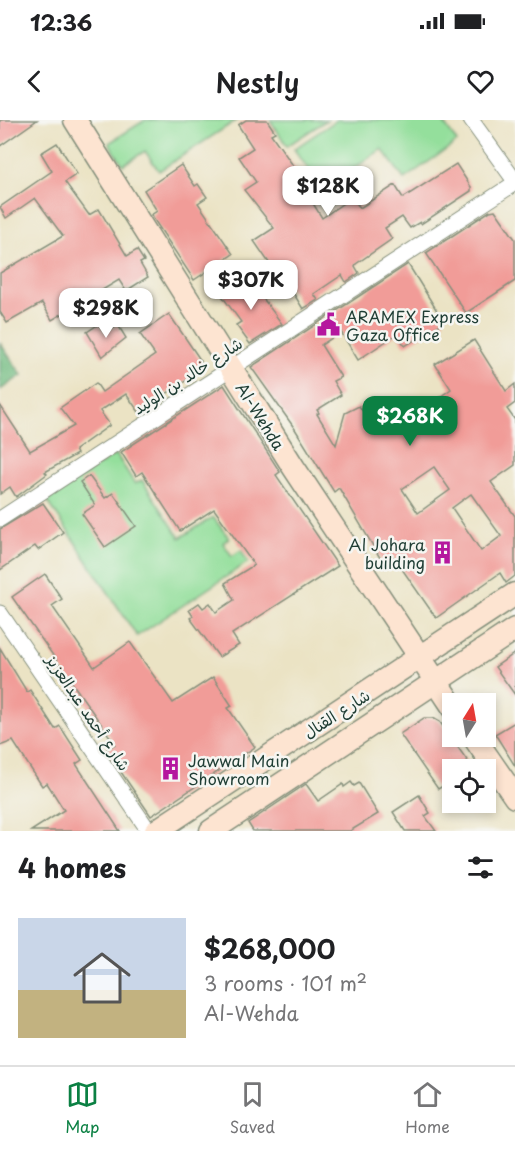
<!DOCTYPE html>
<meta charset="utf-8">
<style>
:root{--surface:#fff;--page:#f2f2f2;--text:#202124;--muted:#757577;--line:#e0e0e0;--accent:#0b8043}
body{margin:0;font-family:"Playpen Sans","Playpen Sans Arabic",sans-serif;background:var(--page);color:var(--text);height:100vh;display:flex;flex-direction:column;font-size:22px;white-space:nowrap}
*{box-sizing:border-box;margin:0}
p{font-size:20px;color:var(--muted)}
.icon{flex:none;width:33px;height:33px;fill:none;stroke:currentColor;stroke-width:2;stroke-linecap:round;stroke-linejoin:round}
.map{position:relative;height:711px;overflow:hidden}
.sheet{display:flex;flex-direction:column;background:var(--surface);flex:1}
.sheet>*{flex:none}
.needle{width:39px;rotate:11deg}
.tools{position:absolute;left:442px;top:573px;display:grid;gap:12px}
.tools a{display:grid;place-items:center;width:54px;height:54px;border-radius:0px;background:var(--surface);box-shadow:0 3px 9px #0003;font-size:30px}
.price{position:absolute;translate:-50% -51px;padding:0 14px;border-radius:12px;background:#fff;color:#222;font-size:20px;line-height:39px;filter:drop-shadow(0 2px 3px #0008)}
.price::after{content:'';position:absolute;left:50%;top:36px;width:18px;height:14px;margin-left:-9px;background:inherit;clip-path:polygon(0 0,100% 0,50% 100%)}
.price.on{background:var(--accent);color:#fff}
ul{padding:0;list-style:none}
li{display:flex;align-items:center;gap:18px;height:150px;padding:0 18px}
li+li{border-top:2px solid var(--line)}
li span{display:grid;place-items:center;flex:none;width:168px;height:120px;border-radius:0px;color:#555}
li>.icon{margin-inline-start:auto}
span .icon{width:72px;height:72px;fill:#fffc;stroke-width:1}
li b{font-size:26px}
h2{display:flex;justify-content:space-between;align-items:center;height:72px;padding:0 18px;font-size:26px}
.status{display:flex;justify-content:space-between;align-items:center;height:42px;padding:0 30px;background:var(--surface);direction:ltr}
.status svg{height:16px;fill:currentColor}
header{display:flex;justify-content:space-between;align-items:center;height:78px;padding:0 18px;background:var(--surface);font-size:27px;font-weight:600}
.tab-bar{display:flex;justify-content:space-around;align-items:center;height:84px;border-top:2px solid var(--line);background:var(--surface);font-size:16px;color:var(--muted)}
.tab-bar a{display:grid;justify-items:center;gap:3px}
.tab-bar .on{color:var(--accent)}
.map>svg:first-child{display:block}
</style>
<div class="status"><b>12:36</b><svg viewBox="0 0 49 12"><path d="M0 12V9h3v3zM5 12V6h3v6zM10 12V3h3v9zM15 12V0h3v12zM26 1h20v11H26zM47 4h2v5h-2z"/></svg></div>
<header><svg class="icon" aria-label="back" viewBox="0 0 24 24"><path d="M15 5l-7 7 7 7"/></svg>Nestly<svg class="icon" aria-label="heart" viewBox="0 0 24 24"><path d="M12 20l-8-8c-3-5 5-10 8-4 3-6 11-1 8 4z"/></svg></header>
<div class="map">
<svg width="515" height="711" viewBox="0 0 515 711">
<rect width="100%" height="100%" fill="#f6f6f2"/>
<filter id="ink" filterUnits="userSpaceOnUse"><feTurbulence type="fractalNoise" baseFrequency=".0167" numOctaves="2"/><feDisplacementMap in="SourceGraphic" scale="12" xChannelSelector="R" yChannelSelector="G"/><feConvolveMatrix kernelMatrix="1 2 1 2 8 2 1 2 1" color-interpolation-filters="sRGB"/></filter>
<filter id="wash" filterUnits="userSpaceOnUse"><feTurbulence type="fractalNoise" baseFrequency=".008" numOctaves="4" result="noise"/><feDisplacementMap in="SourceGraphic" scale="24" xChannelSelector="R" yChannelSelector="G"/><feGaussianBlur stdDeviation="1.35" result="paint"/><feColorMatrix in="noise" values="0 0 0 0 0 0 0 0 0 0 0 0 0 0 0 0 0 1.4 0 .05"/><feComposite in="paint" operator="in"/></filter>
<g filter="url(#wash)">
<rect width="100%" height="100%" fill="#ebe3c4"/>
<g fill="#94df9c" stroke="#5a8e68" stroke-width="1.5">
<path d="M145,0H237L159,51L145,31L123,45L109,23Z"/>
<path d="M270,0H327L287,26Z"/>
<path d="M337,0H442L457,22L404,59L382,29L323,70L294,29Z"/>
<path d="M116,334L135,364L142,360L180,418L213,397L229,418L223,423L232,436L241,430L248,442L137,516L47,380Z"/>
</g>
<path fill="#77be84" stroke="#4b7e5c" stroke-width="1.5" d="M0,223L22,255L0,270Z"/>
<g id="blocks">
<g fill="#f19c98" fill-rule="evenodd">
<path d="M0,0H37L0,26Z"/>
<path d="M246,0H267L275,12L271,14L313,74L309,77L322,98L352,77L360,88L395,65L403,78L456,44L471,67V71L421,104L420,102L410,108L402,97L385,108L392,119L356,144L355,146L359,153L346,162L342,155L314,174L318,180L303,189L278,148L274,150L254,121L274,108L244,70L256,62L239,37L253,28L238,5Z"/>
<path d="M57,23L77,54L65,62L89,95L99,89L127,136L137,130L144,141L140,143L148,157L126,171L119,160L52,200L42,183L7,203L0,192V153L63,116L35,78L6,98L0,87L52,51L41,33Z"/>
<path d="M181,45L195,66L198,64L207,77L198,83L233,134L194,160L151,95L157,91L144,70Z"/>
<path d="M495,90L515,119V161L466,193L426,133L490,91Z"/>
<path d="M408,144L444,202L405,226L397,214L358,240L341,212L321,225L341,257L333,261L341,275L317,290L319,293L317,294L336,325L345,293L359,286L374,307L395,293L402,304L451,269L435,244L474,220L506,271L515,264V283L507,289L515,300V345L491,362L515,396V456L506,463L500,453L436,498L393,436L383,443L339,368L334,372L295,309L251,247ZM434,347L450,370L418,393L402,369ZM471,374L501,416L481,431L452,388Z"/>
<path d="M248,158L282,204L250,224L236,205L241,202L222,176Z"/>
<path d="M169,194L201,241L199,252L139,292L126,274L100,291L110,305L75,330L77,334L45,352L47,354L16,377L10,367L0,374V285L30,331L74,306L60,288L96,263L102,272L155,235L140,214Z"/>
<path d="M99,204L105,213L118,205L126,218L102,237L87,212Z"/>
<path d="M224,265L280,352L276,355L338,446L232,514L239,525L219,537L190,498L193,496L189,490L199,483L203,488L210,483L216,492L234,480L225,463L254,445L214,389L180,411L142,352L136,356L121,332Z"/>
<path d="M89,356L105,378L113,373L136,406L105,427L82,394L95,385L80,362Z"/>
<path d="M43,383L63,412L38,430L35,426L0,450V409Z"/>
<path d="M45,454L62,479L52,486L94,547L130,522L173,583L213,557L232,586L228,588L255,627L151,696L106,630L115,624L12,477Z"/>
<path d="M0,528L27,572L30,570L55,609L60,606L82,640L76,644L120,711H31L64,690L47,663L42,666L13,621L0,626Z"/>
<path d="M515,533V575L495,547Z"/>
<path d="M424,598H433L440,602L474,650H453V660L438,669L400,614Z"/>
<path d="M515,602V646L495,614Z"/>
<path d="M351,662L354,666L359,663L378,694L350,711H253L248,703L306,664L318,681L343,664L344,667Z"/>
<path d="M419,675L430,693L425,696L436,711H405L393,692Z"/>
</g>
</g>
</g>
<g filter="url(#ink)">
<use href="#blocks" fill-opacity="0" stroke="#85907c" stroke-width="1.5"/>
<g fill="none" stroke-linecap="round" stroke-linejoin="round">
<defs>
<g id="minor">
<path d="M471,0L515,61"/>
<path d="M0,399L515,63"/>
<path d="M0,493L149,711"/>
</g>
<g id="secondary">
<path d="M75,0L294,348L453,587"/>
<path d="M473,616L515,677"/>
<path d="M156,711L515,474"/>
<path d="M211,711L515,509"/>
</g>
</defs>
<use href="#minor" stroke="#85907c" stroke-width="17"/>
<use href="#secondary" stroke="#85907c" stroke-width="25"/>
<use href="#minor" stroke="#fff" stroke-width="15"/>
<use href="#secondary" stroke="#fde4d1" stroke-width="22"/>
</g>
</g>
<defs>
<symbol id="civic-bare" viewBox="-9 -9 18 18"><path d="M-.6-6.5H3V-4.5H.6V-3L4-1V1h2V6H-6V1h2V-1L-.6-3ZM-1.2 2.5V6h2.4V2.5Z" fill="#b5179e" stroke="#f6f6f2" stroke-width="2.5" paint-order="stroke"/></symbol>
<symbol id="building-bare" viewBox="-9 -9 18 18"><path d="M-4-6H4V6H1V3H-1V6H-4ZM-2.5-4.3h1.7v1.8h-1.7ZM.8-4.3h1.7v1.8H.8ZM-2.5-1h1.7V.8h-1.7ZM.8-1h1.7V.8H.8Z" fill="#b5179e" stroke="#f6f6f2" stroke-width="2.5" paint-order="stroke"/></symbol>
</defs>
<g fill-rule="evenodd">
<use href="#civic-bare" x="312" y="188" width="33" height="33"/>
<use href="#building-bare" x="426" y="416" width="33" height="33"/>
<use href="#building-bare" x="154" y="632" width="33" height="33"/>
</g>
<g text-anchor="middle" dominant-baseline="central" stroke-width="5" stroke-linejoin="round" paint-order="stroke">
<g font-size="16" fill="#1f3d34" stroke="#f6f6f2" text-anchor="start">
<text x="346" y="196">ARAMEX Express<tspan x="346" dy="18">Gaza Office</tspan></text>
<text x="425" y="424" text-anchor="end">Al Johara<tspan x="425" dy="18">building</tspan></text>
<text x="188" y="640">Jawwal Main<tspan x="188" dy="18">Showroom</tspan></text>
</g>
<g font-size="16" fill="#1f3d34" stroke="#f6f6f2">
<text transform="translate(187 255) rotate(-33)">شارع خالد بن الوليد</text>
<text transform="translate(261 296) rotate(58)">Al-Wehda</text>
<text transform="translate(89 592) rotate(56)">شارع أحمد عبدالعزيز</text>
<text transform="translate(336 593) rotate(-33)">شارع القنال</text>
</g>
</g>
</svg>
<div class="tools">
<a><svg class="needle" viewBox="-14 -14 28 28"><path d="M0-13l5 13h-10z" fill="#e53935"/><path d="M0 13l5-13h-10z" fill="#757577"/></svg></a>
<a><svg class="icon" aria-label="locate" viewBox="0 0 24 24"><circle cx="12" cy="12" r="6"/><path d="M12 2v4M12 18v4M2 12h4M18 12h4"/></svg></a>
</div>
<b class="price" style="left:328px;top:97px">$128K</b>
<b class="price" style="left:251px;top:191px">$307K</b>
<b class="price" style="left:106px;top:219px">$298K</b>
<b class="price on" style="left:410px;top:327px">$268K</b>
</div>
<section class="sheet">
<h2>4 homes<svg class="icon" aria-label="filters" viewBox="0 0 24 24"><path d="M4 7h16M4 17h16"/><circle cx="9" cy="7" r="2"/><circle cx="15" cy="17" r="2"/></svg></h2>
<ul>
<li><span style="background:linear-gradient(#c9d6e8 60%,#c2b280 0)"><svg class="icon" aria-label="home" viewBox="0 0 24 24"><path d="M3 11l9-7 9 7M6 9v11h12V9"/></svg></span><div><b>$268,000</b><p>3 rooms · 101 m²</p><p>Al-Wehda</p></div></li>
</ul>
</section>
<nav class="tab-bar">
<a class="on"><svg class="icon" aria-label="map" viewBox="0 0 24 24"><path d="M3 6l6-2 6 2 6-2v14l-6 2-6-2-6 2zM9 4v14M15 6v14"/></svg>Map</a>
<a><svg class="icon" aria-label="saved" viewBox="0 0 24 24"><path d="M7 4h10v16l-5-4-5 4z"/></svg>Saved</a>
<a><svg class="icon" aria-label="home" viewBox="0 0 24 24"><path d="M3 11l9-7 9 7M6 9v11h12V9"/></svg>Home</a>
</nav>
